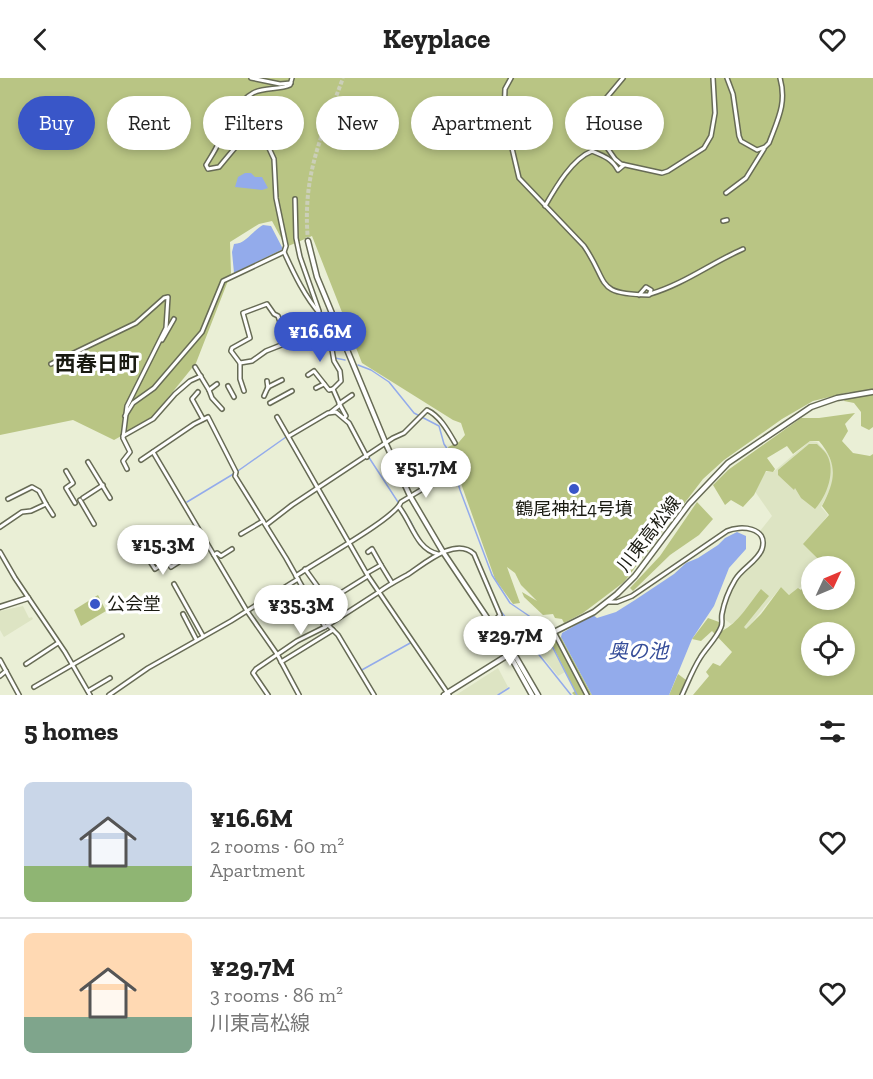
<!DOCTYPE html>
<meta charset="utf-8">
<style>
:root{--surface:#fff;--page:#f2f2f2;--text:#222;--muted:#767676;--line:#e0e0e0;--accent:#3956c8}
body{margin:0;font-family:"Zilla Slab","Noto Sans JP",serif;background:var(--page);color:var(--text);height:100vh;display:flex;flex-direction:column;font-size:22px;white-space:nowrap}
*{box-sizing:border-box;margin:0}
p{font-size:20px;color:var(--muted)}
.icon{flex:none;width:33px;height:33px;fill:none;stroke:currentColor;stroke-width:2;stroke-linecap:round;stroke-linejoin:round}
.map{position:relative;height:617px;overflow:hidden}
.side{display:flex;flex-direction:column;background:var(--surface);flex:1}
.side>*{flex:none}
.banner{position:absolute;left:18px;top:18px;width:837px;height:54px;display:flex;gap:12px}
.needle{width:39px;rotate:46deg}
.tools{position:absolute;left:801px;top:478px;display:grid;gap:12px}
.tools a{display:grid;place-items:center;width:54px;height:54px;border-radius:50%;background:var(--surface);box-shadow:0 3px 9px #0003;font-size:30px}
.price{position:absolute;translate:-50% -51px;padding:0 14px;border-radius:21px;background:#fff;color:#222;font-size:20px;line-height:39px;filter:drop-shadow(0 2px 3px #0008)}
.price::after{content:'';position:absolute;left:50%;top:36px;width:18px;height:14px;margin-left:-9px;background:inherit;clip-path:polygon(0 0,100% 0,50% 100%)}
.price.current{background:var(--accent);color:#fff}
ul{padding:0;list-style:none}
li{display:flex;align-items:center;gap:18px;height:150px;padding:0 24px}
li+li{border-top:2px solid var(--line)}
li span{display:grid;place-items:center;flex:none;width:168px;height:120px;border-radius:9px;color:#555}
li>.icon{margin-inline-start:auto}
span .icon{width:72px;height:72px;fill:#fffc;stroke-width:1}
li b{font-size:26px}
h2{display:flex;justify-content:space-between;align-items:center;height:72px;padding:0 24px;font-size:26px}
.chip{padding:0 21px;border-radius:27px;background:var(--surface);box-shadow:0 3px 9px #0003;font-size:21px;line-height:54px}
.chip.current{background:var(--accent);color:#fff}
header{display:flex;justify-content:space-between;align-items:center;height:78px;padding:0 24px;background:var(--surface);font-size:27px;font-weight:700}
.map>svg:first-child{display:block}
</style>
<header><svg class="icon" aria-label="back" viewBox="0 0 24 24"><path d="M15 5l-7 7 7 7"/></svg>Keyplace<svg class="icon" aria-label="heart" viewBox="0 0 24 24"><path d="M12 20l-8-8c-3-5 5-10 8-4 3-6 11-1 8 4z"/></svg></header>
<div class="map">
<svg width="873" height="617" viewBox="0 0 873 617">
<rect width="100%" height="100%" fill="#eaefd6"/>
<g fill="#dde4c3">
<path d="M810,363L817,364L828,376L834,391L832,408L821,429L828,437L805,467L821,485L819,489H812L811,501L790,517L781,509L746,552L735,544L731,546L723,540L727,524L734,507L742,494L758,481L764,473L760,453L772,438L752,409L766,394H773Z"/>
<path d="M23,528L29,540L32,539L33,541L4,559L0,552V533Z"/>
<path d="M551,566L565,594L558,598L538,573Z"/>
<path d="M498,590L508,609L497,617H456Z"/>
</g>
<g fill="#b9c584" fill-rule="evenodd">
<path d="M0,0H873V349L869,352L861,348V334L854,325L844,323L850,314L813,323L782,341L724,382L703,401L624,504L583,535L564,545L562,541L555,540L553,536L543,537L524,519L522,514L537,523L521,507L515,495L507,489L520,525L513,526L495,501L448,369L459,364L465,357L461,345L453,342L362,285L312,158L286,169L272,143L259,146L230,164L231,195L196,285L150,342L114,362L73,342L0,357Z"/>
<path d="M319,240H322L330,255L331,261L315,267L306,252Z"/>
<path d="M855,335L845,346L848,353L842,363L853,375L870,378L873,376V617H693L709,598L706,594L713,585L720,588L732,574L712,553L701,563L692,561L708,540L719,544V550L722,553C738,545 749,526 761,511L769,518L744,549L746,551L761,536L781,509L789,517L798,510L801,512L811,501L812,522H844V489H820L822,485L803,466L829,437L822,428C835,403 839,387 819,363H810L793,376L787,368L767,380L775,391L773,394L766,393L754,417L743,429L731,422L725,427L713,407L728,392L801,340H819ZM812,555H844V588H812Z"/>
<path d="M809,366H817C820,369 825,373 827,377C836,393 827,418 815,431L801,420L795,410L794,412L778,397V392Z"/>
<path d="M697,424L713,441L699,457L670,477L633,513L630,510L660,478Z"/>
<path d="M98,517L106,533L81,548L74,532Z"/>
<path d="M561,559L592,617H574L572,615L575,613L551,565Z"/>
<path d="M678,596L686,602L679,617H669Z"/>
</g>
<g fill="#93abeb">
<path d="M245,95H251L255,99H262L268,110L262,112L235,109L238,99Z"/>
<path d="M263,147L271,148L283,171L234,195L232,174L234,166C246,166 252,153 263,147Z"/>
<path d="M737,454L746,458V471L729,490L714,528L692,561L669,617H592L561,559L562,555L593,537L597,540L616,534L635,522L674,496L686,485L698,480L718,467L725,460Z"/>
</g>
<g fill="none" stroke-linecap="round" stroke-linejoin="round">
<g stroke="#93abeb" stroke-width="1.5">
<path d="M335,280L345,282"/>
<path d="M358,287L371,292L389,304L414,335L439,348L444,366L448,372L460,412L492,497L510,525L538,544"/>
<path d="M338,334L350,343L368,378L411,444L419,460"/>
<path d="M187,424L235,395L286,359"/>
<path d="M460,469L467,470L474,474"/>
<path d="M499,531L518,555"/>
<path d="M551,566L577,617"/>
<path d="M536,573L571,617"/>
<path d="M360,593L412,564"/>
<path d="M498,617L509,610"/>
</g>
<path stroke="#cbcfb8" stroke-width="4" stroke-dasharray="4 2" stroke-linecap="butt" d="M308,163C302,97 321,60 343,0"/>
<defs>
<g id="street">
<path d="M251,0L280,6L291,5"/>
<path d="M511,0L505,11L504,36L519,100L584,168C610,206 594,216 649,217L651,212L646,209L639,217"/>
<path d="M623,0L593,36L592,48L615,81L621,86L662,95L668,93L704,70L711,58L715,35L713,0"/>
<path d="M727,0L733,16L739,58L741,63L757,72L765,69L769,65C778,41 787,25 780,0"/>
<path d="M726,115L746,100L764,71"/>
<path d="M295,121L296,160L300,179L319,233"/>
<path d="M545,128C556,109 572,81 592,73C604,78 612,81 618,92L624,87"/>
<path d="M723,143L727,142"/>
<path d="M650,216C684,206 711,185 743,171"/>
<path d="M321,237L332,255L331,266L334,283L340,293L341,303L333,311L340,327L331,334"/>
<path d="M162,262L174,241"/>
<path d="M240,285L252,283L266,273L294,262L308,247L321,237C305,219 294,196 284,174"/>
<path d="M51,286L136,245L164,220L168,219L166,250L127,328L123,360L130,374L123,383L127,391"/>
<path d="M195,289L209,312"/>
<path d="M308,297L314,293L329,312L333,311"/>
<path d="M267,303L268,310"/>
<path d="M217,306L209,312L212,320L222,331"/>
<path d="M228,308L234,319"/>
<path d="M316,310L324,306"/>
<path d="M244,313L240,301V285L231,273L232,270L250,260L243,235L267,226L274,236L278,238L280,244L294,262"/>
<path d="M198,314L192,321L203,341"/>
<path d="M264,318L268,309L282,302"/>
<path d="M270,325L292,313"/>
<path d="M339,326L352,317"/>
<path d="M340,327L346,338L344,340"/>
<path d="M125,338L133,325L154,310L202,254L223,203L284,174L286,168L276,120L274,81L261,53L256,51L249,53L219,89L208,91L206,87C210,80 215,73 218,66C227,49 235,25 253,15C264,9 279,12 290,7L292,0"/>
<path d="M277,339L368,498L449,617"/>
<path d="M123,358L153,341L175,316L190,303L201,298"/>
<path d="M289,358L328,335L336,334L349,345L367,379"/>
<path d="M153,374L247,533L277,576L299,617"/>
<path d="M141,382L194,346L208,339L236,394L235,398L286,480L325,549L328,547L338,557L374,617"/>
<path d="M88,384L110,420"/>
<path d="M66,393L73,405L66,410L75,425"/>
<path d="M83,420L103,407"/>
<path d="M8,421L32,409L39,413L46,426"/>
<path d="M80,422L94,446"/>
<path d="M399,429C412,445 416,471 438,476"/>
<path d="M266,447L292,427L393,360L404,355L427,332C440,338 448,353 455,365"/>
<path d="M0,449L22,434L31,433L46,426L53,437"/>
<path d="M241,456L263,443"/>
<path d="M133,457L155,491L168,483L171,489L207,466"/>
<path d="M0,474L15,500L65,574L90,617"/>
<path d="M368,474L372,471L381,487"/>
<path d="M214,477L217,475L221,478L232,471"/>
<path d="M305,491L328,523L368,498"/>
<path d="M367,495L381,487L392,505"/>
<path d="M296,498C315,484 395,441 401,424L441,400"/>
<path d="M174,506L203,558"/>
<path d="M379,514C388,507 398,502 407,497C423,487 455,458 474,476L500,537L491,546"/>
<path d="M608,524H617L632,518L727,453C740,447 769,449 762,471C758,483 742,490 735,502C729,512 724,525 722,536C721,541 723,545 721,549C717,560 706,570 700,580C693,591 688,604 682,617"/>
<path d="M183,536L196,561"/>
<path d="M292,538L312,526"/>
<path d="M328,547L379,514"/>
<path d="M554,554L587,617"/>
<path d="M479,558L492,548"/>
<path d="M0,582L19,617"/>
<path d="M281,584L333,552"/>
<path d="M26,586L58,565"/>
<path d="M0,598L6,593"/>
<path d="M34,609L122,558"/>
<path d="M88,613L110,600"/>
<path d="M109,617L148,590L231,543L298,501"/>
<path d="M268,617L253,595L256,591L297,563L325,549"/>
</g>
<g id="secondary">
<path d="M308,163L317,199L386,366L410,418L443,474L500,559L513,574L538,617"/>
<path d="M0,529L28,520"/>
<path d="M502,563L532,617"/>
<path d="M444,617L508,577L594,534L617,516L635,498L689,426L728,385L811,329L837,320L872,314"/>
</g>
</defs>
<use href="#street" stroke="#676b55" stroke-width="6"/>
<use href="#secondary" stroke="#676b55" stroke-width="7"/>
<use href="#street" stroke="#fff" stroke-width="3"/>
<use href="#secondary" stroke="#fff" stroke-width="4"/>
</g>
<g fill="#3956c8" stroke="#fff" stroke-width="2">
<circle cx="574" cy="411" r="6"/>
<circle cx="95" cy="526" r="6"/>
</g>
<g text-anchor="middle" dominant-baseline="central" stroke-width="6" stroke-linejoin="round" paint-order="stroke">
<g font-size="18" fill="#191a11" stroke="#fff">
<text x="574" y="431">鶴尾神社4号墳</text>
<text x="107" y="526" text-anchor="start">公会堂</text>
</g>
<g font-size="18" fill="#191a11" stroke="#fff">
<text transform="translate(649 456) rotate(-52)">川東高松線</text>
</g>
<g font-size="20" font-style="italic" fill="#364d99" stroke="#fff">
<text x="638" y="573">奥の池</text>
</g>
<g font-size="21" font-weight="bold" fill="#191a11" stroke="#fff">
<text x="97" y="285">西春日町</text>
</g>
</g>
</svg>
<div class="tools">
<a><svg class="needle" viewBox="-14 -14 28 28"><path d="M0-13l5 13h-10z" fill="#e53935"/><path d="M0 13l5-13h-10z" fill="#767676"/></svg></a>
<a><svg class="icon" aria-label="locate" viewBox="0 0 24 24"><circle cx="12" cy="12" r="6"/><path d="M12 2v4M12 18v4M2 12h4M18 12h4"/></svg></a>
</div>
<b class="price current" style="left:320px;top:285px">¥16.6M</b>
<b class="price" style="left:426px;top:421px">¥51.7M</b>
<b class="price" style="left:163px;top:498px">¥15.3M</b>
<b class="price" style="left:301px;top:558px">¥35.3M</b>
<b class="price" style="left:510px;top:589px">¥29.7M</b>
<div class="banner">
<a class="chip current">Buy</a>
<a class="chip">Rent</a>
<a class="chip">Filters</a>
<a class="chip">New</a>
<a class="chip">Apartment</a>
<a class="chip">House</a>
</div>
</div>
<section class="side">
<h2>5 homes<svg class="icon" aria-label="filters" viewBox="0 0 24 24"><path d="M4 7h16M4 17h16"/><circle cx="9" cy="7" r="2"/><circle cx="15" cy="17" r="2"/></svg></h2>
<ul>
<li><span style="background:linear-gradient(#c9d6e8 70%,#8fb573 0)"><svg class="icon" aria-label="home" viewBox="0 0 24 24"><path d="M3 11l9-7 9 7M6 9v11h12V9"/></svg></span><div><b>¥16.6M</b><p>2 rooms · 60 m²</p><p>Apartment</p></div><svg class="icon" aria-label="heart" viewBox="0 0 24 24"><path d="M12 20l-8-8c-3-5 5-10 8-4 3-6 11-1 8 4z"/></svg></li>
<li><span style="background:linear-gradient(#ffd9b3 70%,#7fa58c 0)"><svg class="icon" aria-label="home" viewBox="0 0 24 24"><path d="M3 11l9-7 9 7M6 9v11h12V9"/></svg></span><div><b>¥29.7M</b><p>3 rooms · 86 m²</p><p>川東高松線</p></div><svg class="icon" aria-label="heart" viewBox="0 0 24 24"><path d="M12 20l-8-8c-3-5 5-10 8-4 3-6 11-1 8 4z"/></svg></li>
</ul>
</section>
